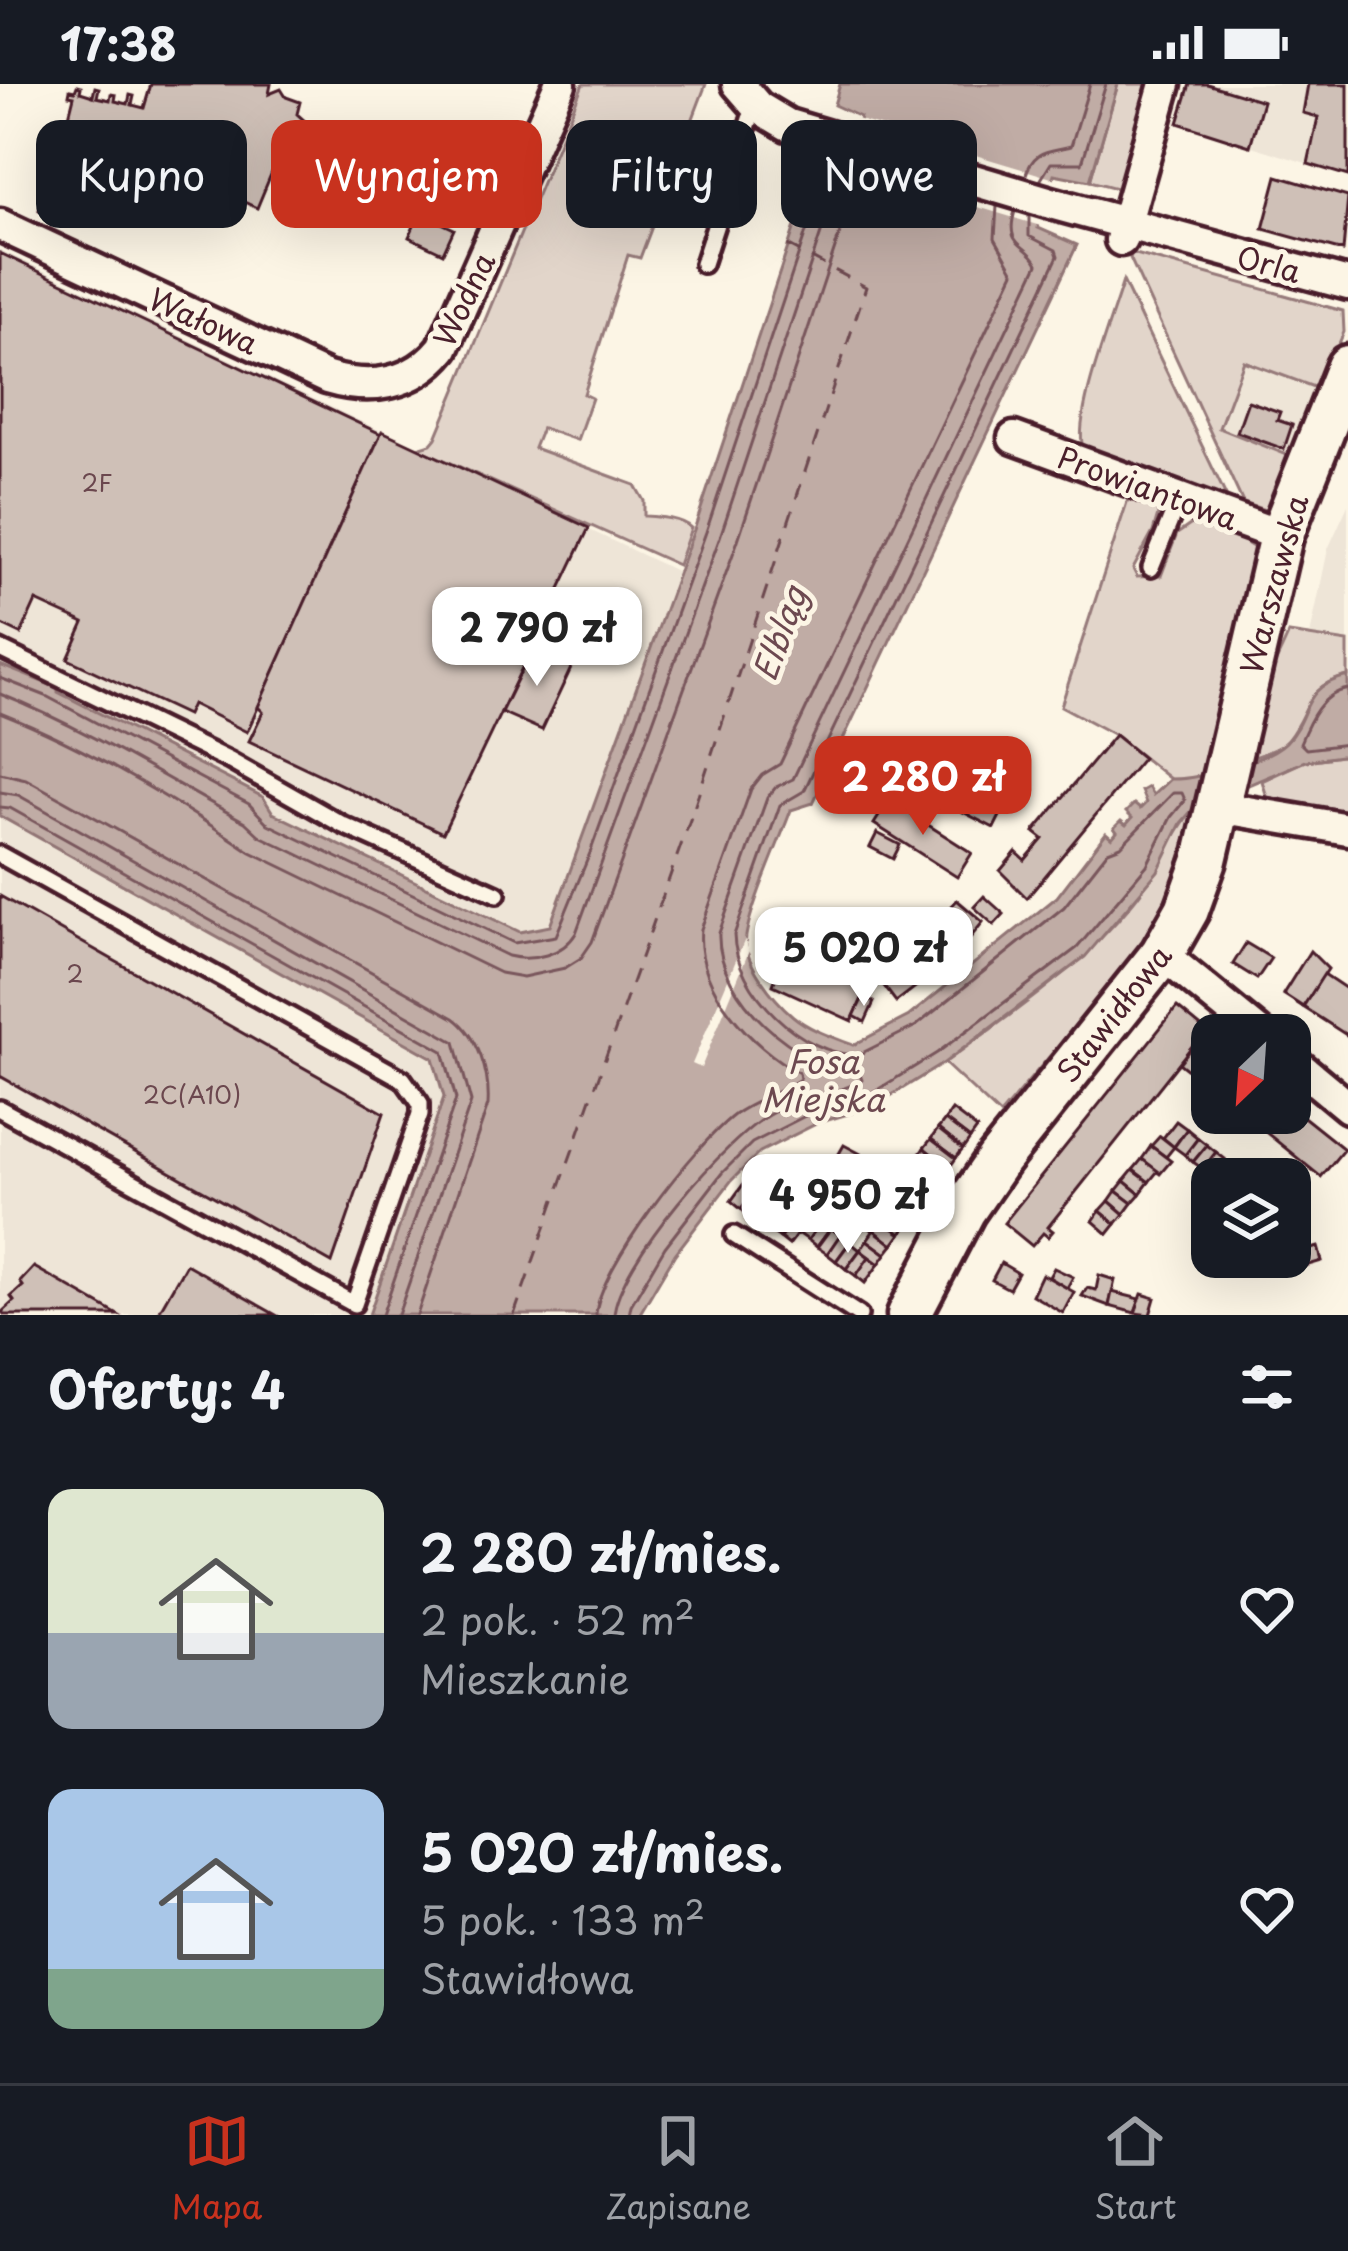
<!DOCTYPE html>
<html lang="pl">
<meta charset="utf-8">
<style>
:root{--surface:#171b24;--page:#242831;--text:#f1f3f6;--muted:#9ea1a6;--line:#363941;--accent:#c8321e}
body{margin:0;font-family:"Playpen Sans",sans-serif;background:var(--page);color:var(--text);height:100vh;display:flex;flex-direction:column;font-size:45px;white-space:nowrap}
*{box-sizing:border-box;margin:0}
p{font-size:39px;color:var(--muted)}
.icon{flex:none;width:66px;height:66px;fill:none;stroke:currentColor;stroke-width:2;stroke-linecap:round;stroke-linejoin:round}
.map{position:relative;height:1231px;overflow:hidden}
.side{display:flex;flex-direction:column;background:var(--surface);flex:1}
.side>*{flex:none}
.guide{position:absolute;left:36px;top:36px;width:1278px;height:108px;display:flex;gap:24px}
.needle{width:78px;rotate:205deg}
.fabs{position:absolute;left:1191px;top:930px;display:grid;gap:24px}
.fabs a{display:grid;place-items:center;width:120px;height:120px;border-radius:24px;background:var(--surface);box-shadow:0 12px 48px #0002;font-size:60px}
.price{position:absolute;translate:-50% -102px;padding:0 27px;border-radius:24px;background:#fff;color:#222;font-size:39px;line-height:78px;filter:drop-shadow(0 3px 6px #0008)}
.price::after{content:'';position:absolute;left:50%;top:72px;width:36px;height:27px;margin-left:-18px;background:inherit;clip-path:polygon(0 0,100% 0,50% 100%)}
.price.active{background:var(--accent);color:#fff}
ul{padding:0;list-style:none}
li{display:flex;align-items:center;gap:36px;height:300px;padding:0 48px}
li span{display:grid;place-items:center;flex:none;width:336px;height:240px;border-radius:24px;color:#555}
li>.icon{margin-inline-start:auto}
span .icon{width:144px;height:144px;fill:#fffc;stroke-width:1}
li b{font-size:51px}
h2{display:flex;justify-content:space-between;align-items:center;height:144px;padding:0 48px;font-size:51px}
.pill{padding:0 42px;border-radius:24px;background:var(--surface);box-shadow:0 12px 48px #0002;font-size:42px;line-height:108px}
.pill.active{background:var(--accent);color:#fff}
.status{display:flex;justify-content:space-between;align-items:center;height:84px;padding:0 60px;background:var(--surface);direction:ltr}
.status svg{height:33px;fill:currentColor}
.tab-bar{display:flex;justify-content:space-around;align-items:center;height:168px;border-top:3px solid var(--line);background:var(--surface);font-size:33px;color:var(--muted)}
.tab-bar a{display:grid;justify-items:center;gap:6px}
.tab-bar .active{color:var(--accent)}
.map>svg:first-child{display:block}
</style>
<div class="status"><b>17:38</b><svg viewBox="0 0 49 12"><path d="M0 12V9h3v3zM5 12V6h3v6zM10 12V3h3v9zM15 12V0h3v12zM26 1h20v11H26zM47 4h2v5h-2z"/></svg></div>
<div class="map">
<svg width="1348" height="1231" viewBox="0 0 1348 1231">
<rect width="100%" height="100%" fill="#fcf5e5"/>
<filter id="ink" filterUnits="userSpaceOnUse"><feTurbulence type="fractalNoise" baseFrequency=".00833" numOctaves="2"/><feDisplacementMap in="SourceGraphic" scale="24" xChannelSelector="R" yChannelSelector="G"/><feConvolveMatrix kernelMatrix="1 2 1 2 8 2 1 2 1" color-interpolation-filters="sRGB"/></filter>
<g filter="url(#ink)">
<g fill="#eee5d7">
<path d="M1189,0H1348V92L1178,39Z"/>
<path d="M0,166L678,488L550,842L520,848L272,728L261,713L57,607L58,604L0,581Z"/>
<path d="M1244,276L1319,305L1290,372L1218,345Z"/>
<path d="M1348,421V558L1310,552L1328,465Z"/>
<path d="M0,732L433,974L444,1013L369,1231H0Z"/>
</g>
<g fill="#e2d5ca" stroke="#967a7a" stroke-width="3">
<path d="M583,0H706L640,174L628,171L584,310L592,314L577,356L542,344L534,364L635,401L644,417V432C660,433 680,434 691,444L678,481L418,364L431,360L436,354Z"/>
<path d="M1118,0H1151L1120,105L1090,97Z"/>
<path d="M1132,169L1343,227L1344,248L1319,305L1244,277L1219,344L1290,372L1268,427L1243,419L1130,174Z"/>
<path d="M1123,197L1227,414L1231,420L1083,364C1073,332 1112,234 1123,197Z"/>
<path d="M1129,412L1156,421L1158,431L1153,448L1133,485L1137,493L1161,492L1177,450L1199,435L1250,452L1248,460L1256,465L1207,689L1192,696L1170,695L1115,651L1061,622Z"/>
<path d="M1289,549L1348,558V592C1304,602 1311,626 1288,655C1280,665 1264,669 1252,674C1255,663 1254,655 1255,645C1256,613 1277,578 1289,549Z"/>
<path d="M1348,671V734L1288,724L1282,716L1267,713L1262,697L1305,677Z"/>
<path d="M1194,724L1172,803L1135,871L1000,1031L944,979C1012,930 1081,883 1134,817C1158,788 1170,752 1194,724Z"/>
</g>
<path fill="#c0aca5" stroke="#917474" stroke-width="3" d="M840,0H1118L1090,97L1054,90L1038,144L1077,161L813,719L791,726C779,759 751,820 746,852C742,877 774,916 793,932C810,946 832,953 853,961L909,932L1057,813L1106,749L1112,754L1117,748L1114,744L1121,737L1126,741L1132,734L1126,728L1134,720L1140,725L1146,719L1141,707L1148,703L1153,711L1170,695C1196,696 1267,677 1286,658C1312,631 1299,603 1348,592V671L1305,677L1194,724L1181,739L1158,787L1085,873L944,979L874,1022L818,1039L760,1068L731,1097L675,1170L639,1231H369L444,1013L433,974L0,732V581L58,604V608L263,713L273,729L520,848L550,842L695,443L813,88L796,82L798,78L844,86L860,33L834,21Z"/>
<g fill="#fcf5e5">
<path d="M853,34L1058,96L1044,143L838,81Z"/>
<path d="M745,855L749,867L701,984L692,980Z"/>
</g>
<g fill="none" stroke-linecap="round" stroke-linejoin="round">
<g stroke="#79575c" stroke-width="3">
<path d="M1025,93C1034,64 1049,68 1071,62L1090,0"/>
<path d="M1040,97L1051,79H1082L1106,0"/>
<path d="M0,594L46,612L249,720L268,740L514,859L556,852L590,769L706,448L822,100L827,96L849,97L858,81"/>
<path d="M1348,605C1321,610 1310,635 1300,659L1306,665L1348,660"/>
<path d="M0,610C85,644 165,694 245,738L260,752L508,872C532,878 563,871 576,849L720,453L832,116L860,107L873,85"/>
<path d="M0,629C85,663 176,717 251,768L500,889L523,893L565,884L581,874L592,858L737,459L845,134L875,118L890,90"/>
<path d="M0,689L26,695L454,934C479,952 490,991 488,1021L417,1231"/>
<path d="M0,708L18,711L455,958L471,1018L398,1231"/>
<path d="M0,723L10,724L443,967L456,1015L382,1231"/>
<path d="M596,1231C598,1184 696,1060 734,1031C755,1016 780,1009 800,995L799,989C751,963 695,903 701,845L751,705L762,691L780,680L1014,188L995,154L997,122"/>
<path d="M614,1231C617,1180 728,1051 774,1028C802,1014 836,1011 862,996L859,988C798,983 716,914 719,849L767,714L776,703L793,695L1038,180C1027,158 1004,164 1015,127"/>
<path d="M629,1231L631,1221L665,1163L722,1089L752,1059L813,1028L869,1011L937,969L1077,864L1147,781L1171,733L1185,716L1182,709H1173L1121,762L1108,767L1064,823L916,942L858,971C802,972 735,906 734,851L780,721L804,707L1058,172L1056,166L1029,152V131"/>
</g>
<path stroke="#6d4950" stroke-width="3" stroke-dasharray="15 12" stroke-linecap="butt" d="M514,1231L691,733L866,203L778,156"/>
</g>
<g fill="#cfc0b7" stroke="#4a1f2b" stroke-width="3">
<path d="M151,0H271L269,10L281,5L286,13L300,18L297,30L305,37L303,44L297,42L284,86L274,83L257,124L223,108L221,117L216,115L218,106L206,103L204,110L200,109L202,102L188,98L186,106L182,105L184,97L171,94L169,101L164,100L167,93L151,89L148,102L143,101L146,91L134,87L132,97L127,96L129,88L122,86L115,93L108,91L110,83L96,80L93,90L89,88L91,79L76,80V75L63,72L58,76L65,48L59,47L60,42L66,44L74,12L69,11L70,6L75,7L77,2L81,3L80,8L93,12L95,3L99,4L97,13L110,16L111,10L116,11L115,17L128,20L130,11L134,12L132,21L144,24Z"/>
<path d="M1190,0H1207L1263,17L1250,62L1178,39Z"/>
<path d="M1308,0H1348V92L1308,80L1318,33L1303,29Z"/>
<path d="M47,83L67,87L57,129L39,126Z"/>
<path d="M1277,92L1348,113L1343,167L1263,145Z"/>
<path d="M420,129L454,145L443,169L409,153Z"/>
<path d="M0,169L381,350L247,648L192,620L187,631L68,575L84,539L36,517L21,550L0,540Z"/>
<path d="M1248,317L1280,328L1277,336L1292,341L1284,365L1237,348Z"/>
<path d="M382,347L589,444L443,749L249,657L263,628L258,623Z"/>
<path d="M537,563L573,580L542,646L501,628L527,575L530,577Z"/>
<path d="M1115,651L1143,674L1027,814L1000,787L1016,768L1025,776L1043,755L1034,748Z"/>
<path d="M912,669L1007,718L994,744L899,695Z"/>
<path d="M889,716L972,769L957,793L874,740Z"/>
<path d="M877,749L900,761L893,775L870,763Z"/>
<path d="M0,812L384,1029L332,1179L0,992Z"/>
<path d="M984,812L1004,830L994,841L974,823Z"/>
<path d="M957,816L983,838L962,864L935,888L916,863Z"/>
<path d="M790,856L872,892L852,937L773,901Z"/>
<path d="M1246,859L1271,874L1257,895L1233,880Z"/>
<path d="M1310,867L1328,885L1303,923L1283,910Z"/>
<path d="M920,868L935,888L896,918L881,898Z"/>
<path d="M1324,890L1348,906V952L1303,923Z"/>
<path d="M863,913L874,918L865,938L854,932Z"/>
<path d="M1177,923L1205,946L1048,1143L1053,1147L1048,1153L1043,1149L1032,1162L1004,1139Z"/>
<path d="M1201,951L1212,959V1005L1179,979Z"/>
<path d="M1290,1022L1344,1065L1321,1093L1242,1029H1290Z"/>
<path d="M952,1026L977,1045L970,1055L945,1036Z"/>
<path d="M945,1036L970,1055L963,1065L938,1045Z"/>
<path d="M1176,1037L1187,1045L1174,1063L1163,1054Z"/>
<path d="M938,1045L963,1065L956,1074L931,1055Z"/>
<path d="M1187,1045L1198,1054L1185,1071L1174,1063Z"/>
<path d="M1160,1052L1174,1063L1166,1073L1151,1062Z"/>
<path d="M1198,1054L1207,1061L1193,1078L1185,1071Z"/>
<path d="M931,1055L956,1074L949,1084L924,1064Z"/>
<path d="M844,1061L876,1078L865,1097L833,1080Z"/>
<path d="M1207,1061L1216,1068L1203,1085L1193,1078Z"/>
<path d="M1151,1062L1171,1077L1160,1090L1142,1075Z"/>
<path d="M924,1064L949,1084L942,1093L917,1074Z"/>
<path d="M1216,1068L1225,1075L1212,1092L1203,1085Z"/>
<path d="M917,1074L942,1093L935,1102L910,1083Z"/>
<path d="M1142,1075L1158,1087L1149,1098L1133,1086Z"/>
<path d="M833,1080L865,1097L855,1114L824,1098Z"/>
<path d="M910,1083L935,1102L928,1112L903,1093Z"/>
<path d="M1133,1086L1149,1098L1140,1110L1124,1097Z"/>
<path d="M750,1091L759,1099L741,1125L731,1117Z"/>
<path d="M903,1093L928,1112L921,1121L896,1102Z"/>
<path d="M1124,1097L1140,1110L1132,1119L1116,1107Z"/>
<path d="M759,1099L769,1106L750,1132L741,1125Z"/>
<path d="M896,1102L921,1121L914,1131L889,1112Z"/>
<path d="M782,1107L793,1116L770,1147L760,1139Z"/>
<path d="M1116,1107L1132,1119L1124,1130L1109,1117Z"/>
<path d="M764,1112L774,1119L760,1139L750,1132Z"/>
<path d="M889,1112L914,1131L908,1140L882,1121Z"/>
<path d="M793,1116L803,1123L780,1154L770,1147Z"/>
<path d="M1109,1117L1124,1130L1116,1140L1100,1127Z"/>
<path d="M882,1121L908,1140L901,1150L875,1131Z"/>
<path d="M803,1123L812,1130L789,1161L780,1154Z"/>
<path d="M1100,1127L1116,1140L1108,1150L1093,1137Z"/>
<path d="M812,1130L822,1137L808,1156L798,1149Z"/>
<path d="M875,1131L901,1150L893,1161L867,1142Z"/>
<path d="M822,1137L831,1144L817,1163L808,1156Z"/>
<path d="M831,1144L840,1151L827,1170L817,1163Z"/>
<path d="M874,1146L893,1161L886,1170L867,1156Z"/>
<path d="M840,1151L850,1158L836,1177L827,1170Z"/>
<path d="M867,1156L886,1170L879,1180L860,1166Z"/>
<path d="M850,1158L860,1166L846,1185L836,1177Z"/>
<path d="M1318,1163L1322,1177L1302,1183L1297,1169Z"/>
<path d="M860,1166L869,1173L856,1192L846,1185Z"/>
<path d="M869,1173L879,1180L865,1199L856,1192Z"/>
<path d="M1001,1179L1018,1189L1009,1205L992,1196Z"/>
<path d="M186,1180L276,1231H157Z"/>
<path d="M34,1183L118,1231H5L2,1228L14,1217L11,1213L23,1202L20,1198Z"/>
<path d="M1054,1184L1073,1193L1067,1204L1049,1193Z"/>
<path d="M1042,1190L1074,1208L1063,1229L1032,1211Z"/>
<path d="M1099,1191L1115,1196L1109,1222L1082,1212L1087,1204L1096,1206Z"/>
<path d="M1112,1208L1140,1215L1135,1229L1109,1222Z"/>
<path d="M1142,1210L1155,1214L1150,1231L1135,1229Z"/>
</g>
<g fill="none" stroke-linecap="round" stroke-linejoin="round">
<defs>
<g id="lane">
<path d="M703,180L750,35L758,23"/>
<path d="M1151,484L1179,415"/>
<path d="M0,565L230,677L343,741L497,810"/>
<path d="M0,771L403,995L420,1019V1030L354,1220L0,1025"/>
<path d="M734,1151L859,1231"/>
</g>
<g id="street">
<path d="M738,0L758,23L788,41L1051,119L1348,200"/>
<path d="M0,141L327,294C371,307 413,301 443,264L560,0"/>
<path d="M1121,156L1165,0"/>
<path d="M1014,354L1281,452"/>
<path d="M1218,723L1348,745"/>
<path d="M1162,870L1261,951"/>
<path d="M1290,975L1348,1023"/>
</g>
<path id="secondary" d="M909,1231L964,1126L999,1075L1162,870L1187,826L1205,776L1281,452L1348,283"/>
</defs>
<use href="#lane" stroke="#4a1f2b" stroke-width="24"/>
<use href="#street" stroke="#4a1f2b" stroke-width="39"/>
<use href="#secondary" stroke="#4a1f2b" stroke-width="51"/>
<use href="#lane" stroke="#fcf5e5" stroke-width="15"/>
<use href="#street" stroke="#fcf5e5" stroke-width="30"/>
<use href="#secondary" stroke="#fcf5e5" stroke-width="42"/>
</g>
</g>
<g text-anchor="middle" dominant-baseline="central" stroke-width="10" stroke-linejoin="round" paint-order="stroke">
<g font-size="24" fill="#6b474e">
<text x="97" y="398">2F</text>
<text x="75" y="889">2</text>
<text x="192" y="1010">2C(A10)</text>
</g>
<g font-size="30" fill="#4a1f2b" stroke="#fcf5e5">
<text transform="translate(1269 179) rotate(15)">Orla</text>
<text transform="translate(463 215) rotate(-64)">Wodna</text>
<text transform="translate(204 236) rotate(25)">Wałowa</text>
<text transform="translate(1148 403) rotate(20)">Prowiantowa</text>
<text transform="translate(1273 500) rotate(-75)">Warszawska</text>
<text transform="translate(1113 929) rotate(-52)">Stawidłowa</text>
</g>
<g font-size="33" font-style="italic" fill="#6d4950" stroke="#fcf5e5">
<text transform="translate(778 549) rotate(-70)">Elbląg</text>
<text x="823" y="976">Fosa<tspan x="823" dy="38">Miejska</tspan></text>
</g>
</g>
</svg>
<div class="fabs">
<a><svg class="needle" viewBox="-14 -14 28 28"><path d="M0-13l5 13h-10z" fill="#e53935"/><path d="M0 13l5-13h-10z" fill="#9ea1a6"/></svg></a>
<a><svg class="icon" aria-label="layers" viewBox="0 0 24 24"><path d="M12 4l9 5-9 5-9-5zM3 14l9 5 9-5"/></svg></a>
</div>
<b class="price" style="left:537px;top:605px">2 790 zł</b>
<b class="price active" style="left:923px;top:754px">2 280 zł</b>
<b class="price" style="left:864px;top:925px">5 020 zł</b>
<b class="price" style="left:848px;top:1172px">4 950 zł</b>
<div class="guide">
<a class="pill">Kupno</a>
<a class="pill active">Wynajem</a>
<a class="pill">Filtry</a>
<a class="pill">Nowe</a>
</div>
</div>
<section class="side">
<h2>Oferty: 4<svg class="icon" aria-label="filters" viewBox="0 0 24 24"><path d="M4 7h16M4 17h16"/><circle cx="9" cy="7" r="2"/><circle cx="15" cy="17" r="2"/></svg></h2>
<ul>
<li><span style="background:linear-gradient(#dfe7d0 60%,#9aa5b1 0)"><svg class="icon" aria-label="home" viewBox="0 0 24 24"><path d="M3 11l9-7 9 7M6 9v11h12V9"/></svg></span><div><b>2 280 zł/mies.</b><p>2 pok. · 52 m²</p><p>Mieszkanie</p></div><svg class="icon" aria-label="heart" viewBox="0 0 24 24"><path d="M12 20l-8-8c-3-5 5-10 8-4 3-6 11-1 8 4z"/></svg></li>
<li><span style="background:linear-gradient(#a9c7e8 75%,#7fa58c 0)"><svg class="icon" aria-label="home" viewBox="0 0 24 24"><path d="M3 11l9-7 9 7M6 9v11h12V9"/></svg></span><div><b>5 020 zł/mies.</b><p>5 pok. · 133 m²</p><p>Stawidłowa</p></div><svg class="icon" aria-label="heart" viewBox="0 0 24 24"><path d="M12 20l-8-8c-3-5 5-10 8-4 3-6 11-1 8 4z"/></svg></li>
</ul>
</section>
<nav class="tab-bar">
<a class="active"><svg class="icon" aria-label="map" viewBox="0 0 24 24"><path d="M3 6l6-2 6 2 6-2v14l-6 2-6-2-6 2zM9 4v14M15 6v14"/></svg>Mapa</a>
<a><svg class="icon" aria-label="saved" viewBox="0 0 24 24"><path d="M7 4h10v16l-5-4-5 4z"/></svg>Zapisane</a>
<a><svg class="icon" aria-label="home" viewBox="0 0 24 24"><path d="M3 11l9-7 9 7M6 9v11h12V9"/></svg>Start</a>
</nav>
